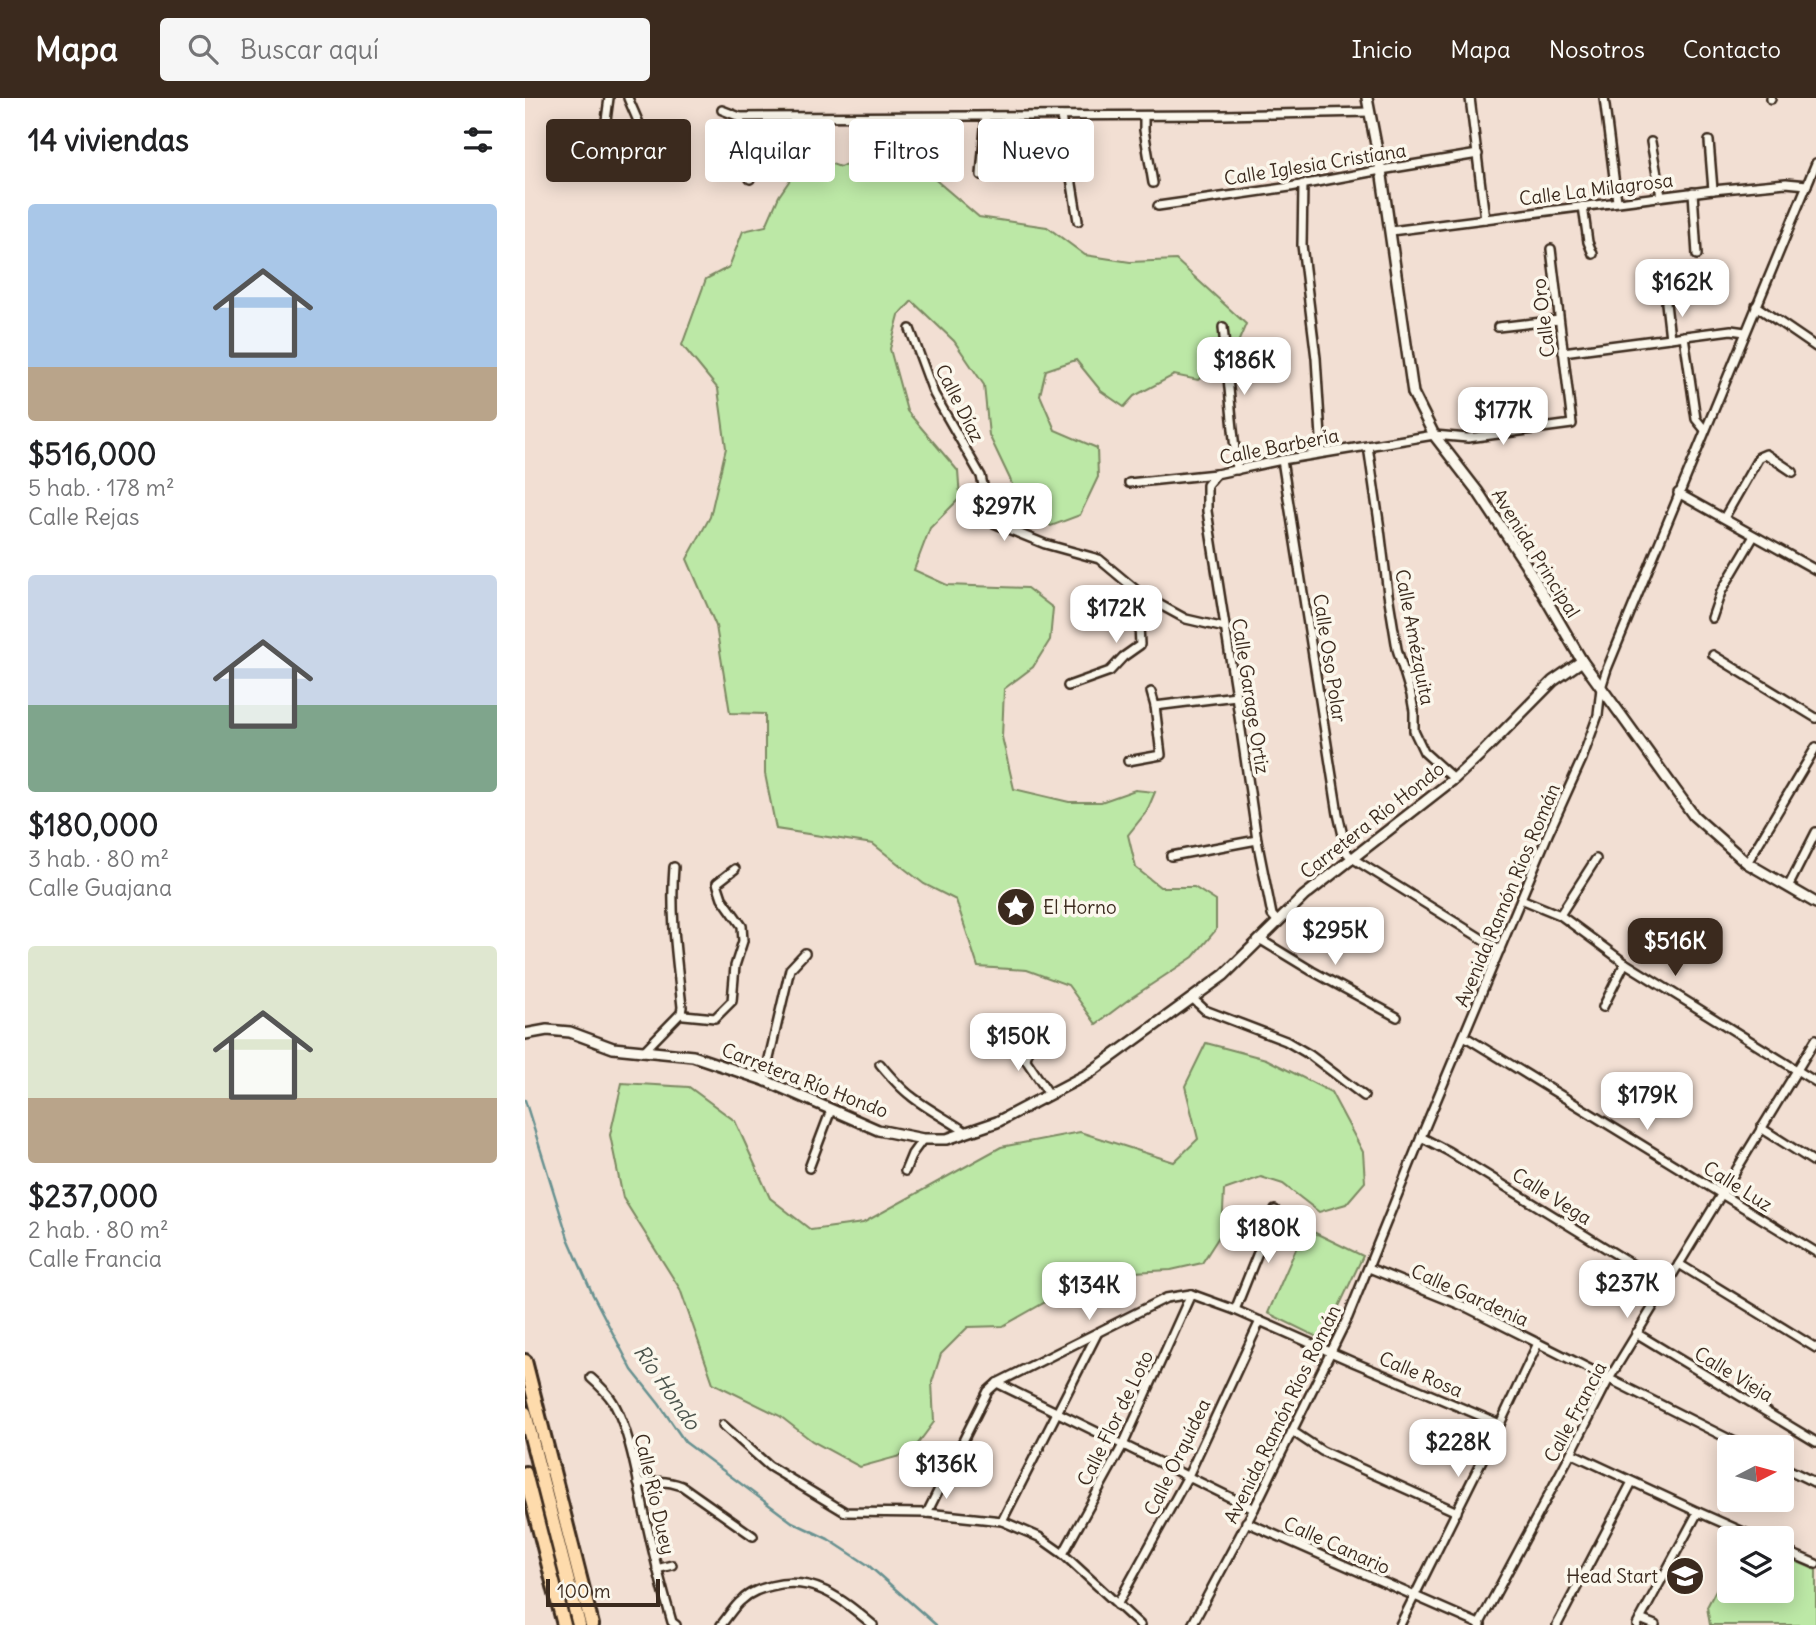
<!DOCTYPE html>
<html lang="es">
<meta charset="utf-8">
<style>
:root{--surface:#fff;--page:#f6f6f6;--text:#202124;--muted:#757577;--accent:#3b2a1e}
body{margin:0;font-family:Delius,sans-serif;background:var(--page);color:var(--text);height:100vh;display:flex;flex-direction:column;font-size:26px;white-space:nowrap}
*{box-sizing:border-box;margin:0}
p{font-size:23px;color:var(--muted)}
.icon{flex:none;width:38px;height:38px;fill:none;stroke:currentColor;stroke-width:2;stroke-linecap:round;stroke-linejoin:round}
.map{position:relative;flex:1;overflow:hidden}
.panel{display:flex;flex-direction:column;background:var(--surface);width:525px}
.panel>*{flex:none}
.top-card{position:absolute;left:21px;top:21px;width:665px;height:63px;display:flex;gap:14px}
.needle{width:46px;rotate:84deg}
.fabs{position:absolute;left:1192px;top:1337px;display:grid;gap:14px}
.fabs a{display:grid;place-items:center;width:77px;height:77px;border-radius:7px;background:var(--surface);box-shadow:0 4px 18px #0003;font-size:35px}
.scale{position:absolute;left:21px;bottom:18px;width:114px;box-sizing:border-box;padding-left:7px;border:4px solid #3b2a1e;border-top:0;font-size:19px;line-height:24px;white-space:nowrap;color:#3b2a1e;-webkit-text-stroke:5px #fbf7ec;paint-order:stroke}
.price{position:absolute;translate:-50% -60px;padding:0 16px;border-radius:14px;background:#fff;color:#222;font-size:23px;line-height:46px;filter:drop-shadow(0 2px 4px #0008)}
.price::after{content:'';position:absolute;left:50%;top:42px;width:21px;height:16px;margin-left:-10px;background:inherit;clip-path:polygon(0 0,100% 0,50% 100%)}
.price.current{background:var(--accent);color:#fff}
ul{padding:0;list-style:none}
li{display:grid;align-content:center;gap:14px;height:371px;padding:0 28px}
li span{display:grid;place-items:center;height:217px;border-radius:7px;color:#555}
li>.icon{margin-inline-start:auto}
span .icon{width:126px;height:126px;fill:#fffc;stroke-width:1}
li b{font-size:30px}
h2{display:flex;justify-content:space-between;align-items:center;height:84px;padding:0 28px;font-size:30px}
.pill{padding:0 24px;border-radius:7px;background:var(--surface);box-shadow:0 4px 18px #0003;font-size:24px;line-height:63px}
.pill.current{background:var(--accent);color:#fff}
header{display:flex;align-items:center;gap:42px;box-sizing:border-box;height:98px;padding:0 35px;background:var(--accent);color:#fff}
header strong{font-size:33px}
nav{display:flex;gap:38px;margin-inline-start:auto;font-size:24px}
.search{width:490px;height:63px;background:var(--page);display:flex;align-items:center;gap:18px;box-sizing:border-box;padding:0 24px;border-radius:7px;color:var(--muted);font-size:26px}
main{display:flex;flex:1;min-height:0}
.map>svg:first-child{display:block}
</style>
<header>
<strong>Mapa</strong>
<div class="search"><svg class="icon" aria-label="search" viewBox="0 0 24 24"><circle cx="10" cy="10" r="6"/><path d="M15 15l6 6"/></svg>Buscar aquí</div>
<nav><a>Inicio</a><a>Mapa</a><a>Nosotros</a><a>Contacto</a></nav>
</header>
<main>
<section class="panel">
<h2>14 viviendas<svg class="icon" aria-label="filters" viewBox="0 0 24 24"><path d="M4 7h16M4 17h16"/><circle cx="9" cy="7" r="2"/><circle cx="15" cy="17" r="2"/></svg></h2>
<ul>
<li><span style="background:linear-gradient(#a9c7e8 75%,#b9a48a 0)"><svg class="icon" aria-label="home" viewBox="0 0 24 24"><path d="M3 11l9-7 9 7M6 9v11h12V9"/></svg></span><div><b>$516,000</b><p>5 hab. · 178 m²</p><p>Calle Rejas</p></div></li>
<li><span style="background:linear-gradient(#c9d6e8 60%,#7fa58c 0)"><svg class="icon" aria-label="home" viewBox="0 0 24 24"><path d="M3 11l9-7 9 7M6 9v11h12V9"/></svg></span><div><b>$180,000</b><p>3 hab. · 80 m²</p><p>Calle Guajana</p></div></li>
<li><span style="background:linear-gradient(#dfe7d0 70%,#b9a48a 0)"><svg class="icon" aria-label="home" viewBox="0 0 24 24"><path d="M3 11l9-7 9 7M6 9v11h12V9"/></svg></span><div><b>$237,000</b><p>2 hab. · 80 m²</p><p>Calle Francia</p></div></li>
</ul>
</section>
<div class="map">
<svg width="1291" height="1527" viewBox="0 0 1291 1527">
<rect width="100%" height="100%" fill="#f2dfd3"/>
<filter id="ink" filterUnits="userSpaceOnUse"><feTurbulence type="fractalNoise" baseFrequency=".0143" numOctaves="2"/><feDisplacementMap in="SourceGraphic" scale="14" xChannelSelector="R" yChannelSelector="G"/><feConvolveMatrix kernelMatrix="1 2 1 2 8 2 1 2 1" color-interpolation-filters="sRGB"/></filter>
<g filter="url(#ink)">
<g fill="#bce8a6" stroke="#7c8962" stroke-width="2">
<path d="M344,56L385,60L454,119L522,129L560,157L605,164L651,162L721,226L712,247L673,282L649,277L609,298L599,309L576,293L551,262L521,272L515,297L530,332L572,350L573,379L555,417L526,428L494,406L485,381L464,337L459,287L429,243L387,203L374,217L365,251L382,313L433,373L435,400L405,430L389,472L422,487L502,490L528,510L525,542L508,569L479,591L477,639L489,691L544,704H576L610,692L630,694L622,713L603,737L611,770L635,789H669L691,803V832L668,859L603,902L571,926L543,887L502,872L453,869L431,802L399,786L348,746L251,731L240,676V616L205,615L191,528L162,461L185,419L201,350L193,291L157,247L181,181L204,169L218,133L241,128L254,98L271,73L296,62L315,69Z"/>
<path d="M681,945L741,961L806,994L838,1054L840,1084L821,1106L794,1114L758,1086L736,1079L699,1092L697,1134L677,1165L646,1172L570,1176L478,1228L443,1229L416,1256L407,1284L409,1324L386,1355L335,1369L287,1343L255,1318L188,1285L155,1191L98,1100L85,1037L97,985L164,989L210,1023L245,1100L286,1132L338,1125L476,1049L555,1034L649,1064L673,1041L660,988Z"/>
<path d="M780,1130L838,1158L798,1242L743,1215Z"/>
<path d="M1257,1457L1291,1472V1527H1185L1182,1509L1204,1467V1493H1256Z"/>
</g>
<g fill="none" stroke-linecap="round" stroke-linejoin="round">
<path stroke="#679190" stroke-width="2.5" d="M0,1002L43,1140L68,1197L107,1272L134,1306L160,1344L267,1424L303,1441L343,1467L411,1527"/>
<defs>
<g id="minor">
<path d="M103,0L136,76"/>
<path d="M945,0L960,121"/>
<path d="M1079,0L1092,103"/>
<path d="M1246,0V1"/>
<path d="M197,12L215,19L698,17L845,14"/>
<path d="M536,18L553,123"/>
<path d="M619,18V32L628,85"/>
<path d="M215,19L225,81"/>
<path d="M1184,43L1188,92"/>
<path d="M1126,44L1136,98"/>
<path d="M75,67L84,0"/>
<path d="M456,77L461,18"/>
<path d="M778,86L777,147L791,260L797,355"/>
<path d="M1168,94L1172,157"/>
<path d="M633,108L765,89L856,72L953,56"/>
<path d="M1058,108L1063,144L1068,156"/>
<path d="M866,133L1188,92L1261,85L1282,87"/>
<path d="M1141,205L1145,240"/>
<path d="M1231,208L1291,249"/>
<path d="M698,229L712,372"/>
<path d="M973,229L1034,222"/>
<path d="M385,231L409,296L456,378L466,424L520,446L574,461L617,497L661,521L700,530"/>
<path d="M1159,238L1171,321L1180,332"/>
<path d="M1038,254L1206,232L1220,234"/>
<path d="M843,348L855,431L863,496L872,551L886,597L889,613V633L899,654L929,681"/>
<path d="M757,362L813,716L822,755L827,760L975,852"/>
<path d="M691,376L682,387V413L711,598L732,742L747,817L753,824"/>
<path d="M604,385L691,376L757,362L909,337L943,340L1047,326L1026,151"/>
<path d="M1153,395L1291,472"/>
<path d="M1199,420L1234,359L1241,356L1268,374"/>
<path d="M1187,520L1196,494L1229,438"/>
<path d="M1188,557L1291,620"/>
<path d="M543,588L585,573L598,559L615,547L613,506L617,497"/>
<path d="M630,608L711,598"/>
<path d="M603,663L636,657L630,608L626,594"/>
<path d="M646,758L732,742"/>
<path d="M1222,765L1291,649"/>
<path d="M1263,789L1291,734"/>
<path d="M996,801L1035,817L1100,865L1291,984"/>
<path d="M1035,817L1071,761"/>
<path d="M736,842L787,873L872,919"/>
<path d="M667,900L680,912L761,943L785,957L839,998"/>
<path d="M1078,909L1100,865"/>
<path d="M156,915L159,917L190,920L207,903L210,868L218,843L217,828L197,800L192,785L210,771"/>
<path d="M492,938L502,957L501,962L524,996"/>
<path d="M939,938L1291,1154"/>
<path d="M118,954L156,915L157,909C152,862 145,816 149,769"/>
<path d="M355,966C365,978 374,989 386,998C402,1011 424,1022 441,1034"/>
<path d="M239,982L265,871L280,855"/>
<path d="M1236,1030L1291,1065"/>
<path d="M896,1039L923,1053L1141,1187"/>
<path d="M284,1070L306,1012"/>
<path d="M380,1073L387,1056L398,1041"/>
<path d="M1154,1166L1291,1250"/>
<path d="M844,1170L943,1210L1220,1349"/>
<path d="M710,1212L750,1112"/>
<path d="M1111,1235L1291,1344"/>
<path d="M66,1280C74,1287 82,1294 88,1304C104,1331 113,1382 119,1413C127,1451 136,1487 147,1524L151,1527"/>
<path d="M472,1285L729,1411"/>
<path d="M198,1327L244,1368L320,1414L402,1415L477,1423L514,1439L538,1456L615,1527"/>
<path d="M767,1333L797,1353L932,1414"/>
<path d="M1046,1355L1173,1414L1232,1440"/>
<path d="M1256,1368L1291,1385"/>
<path d="M113,1385C129,1383 141,1382 157,1388L228,1438"/>
<path d="M402,1415L463,1293L472,1285L641,1200L666,1196L710,1212L828,1264L975,1326"/>
<path d="M477,1423L572,1236"/>
<path d="M721,1424L956,1527"/>
<path d="M1256,1451L1291,1466"/>
<path d="M538,1456L598,1347L666,1196"/>
<path d="M132,1471L147,1467"/>
<path d="M592,1507L663,1378L735,1223"/>
<path d="M1115,1521L1130,1527"/>
<path d="M196,1527C203,1519 209,1508 217,1502C225,1494 235,1491 246,1488C289,1477 317,1501 348,1527"/>
<path d="M667,1527L729,1411L823,1219L896,1039L1024,734L1057,661L1073,617L1076,590L1082,571L1291,65"/>
<path d="M875,1527L975,1326L1013,1245"/>
<path d="M954,1527L1046,1355L1084,1281L1291,941"/>
<path d="M1032,1527L1107,1384"/>
<path d="M1112,1527L1173,1414"/>
</g>
<g id="tertiary">
<path d="M842,0L857,78L888,295L909,337L953,394L1000,465L1057,563L1169,718L1222,765L1291,805"/>
<path d="M0,936L22,932L45,934L88,950L168,958L239,982L353,1032L398,1041H422L472,1024L563,976L699,877L779,798L929,681L960,652L1028,583L1057,563"/>
</g>
<g id="motorway">
<path d="M0,1263L67,1527"/>
<path d="M0,1315L54,1527"/>
<path d="M0,1375L39,1527"/>
</g>
</defs>
<use href="#minor" stroke="#3b2a1e" stroke-width="12"/>
<use href="#tertiary" stroke="#3b2a1e" stroke-width="14"/>
<use href="#motorway" stroke="#3b2a1e" stroke-width="18"/>
<use href="#minor" stroke="#fbf7ec" stroke-width="7"/>
<use href="#tertiary" stroke="#fbf7ec" stroke-width="9"/>
<use href="#motorway" stroke="#fedbac" stroke-width="12"/>
</g>
</g>
<defs>
<symbol id="sight-disc" viewBox="-11 -11 22 22"><circle r="9.5" fill="#3b2a1e" stroke="#fbf7ec"/><path d="M0-6L1.8-2.2L6-1.7L2.9 1.2L3.7 5.4L0 3.3L-3.7 5.4L-2.9 1.2L-6-1.7L-1.8-2.2Z" fill="#fff"/></symbol>
<symbol id="school-disc" viewBox="-11 -11 22 22"><circle r="9.5" fill="#3b2a1e" stroke="#fbf7ec"/><path d="M0-5L7-2L0 1L-7-2ZM-4 1L0 2.5L4 1V4Q0 6-4 4Z" fill="#fff"/></symbol>
</defs>
<g fill-rule="evenodd">
<use href="#sight-disc" x="469" y="787" width="44" height="44"/>
<use href="#school-disc" x="1138" y="1456" width="44" height="44"/>
</g>
<g text-anchor="middle" dominant-baseline="central" stroke-width="7" stroke-linejoin="round" paint-order="stroke">
<g font-size="19" fill="#3b2a1e" stroke="#fbf7ec">
<text transform="translate(790 66) rotate(-9)">Calle Iglesia Cristiana</text>
<text transform="translate(1071 91) rotate(-7)">Calle La Milagrosa</text>
<text transform="translate(1018 220) rotate(-97)">Calle Oro</text>
<text transform="translate(435 305) rotate(63)">Calle Díaz</text>
<text transform="translate(754 348) rotate(-11)">Calle Barbería</text>
<text transform="translate(1011 455) rotate(58)">Avenida Principal</text>
<text transform="translate(890 539) rotate(79)">Calle Amézquita</text>
<text transform="translate(805 560) rotate(81)">Calle Oso Polar</text>
<text transform="translate(726 598) rotate(81)">Calle Garage Ortiz</text>
<text transform="translate(847 722) rotate(-38)">Carretera Río Hondo</text>
<text transform="translate(982 797) rotate(-67)">Avenida Ramón Ríos Román</text>
<text transform="translate(280 982) rotate(21)">Carretera Río Hondo</text>
<text transform="translate(1213 1088) rotate(32)">Calle Luz</text>
<text transform="translate(1027 1098) rotate(32)">Calle Vega</text>
<text transform="translate(945 1197) rotate(24)">Calle Gardenia</text>
<text transform="translate(896 1276) rotate(23)">Calle Rosa</text>
<text transform="translate(1209 1276) rotate(31)">Calle Vieja</text>
<text transform="translate(1050 1314) rotate(-62)">Calle Francia</text>
<text transform="translate(757 1316) rotate(-64)">Avenida Ramón Ríos Román</text>
<text transform="translate(590 1320) rotate(-64)">Calle Flor de Loto</text>
<text transform="translate(652 1359) rotate(-64)">Calle Orquídea</text>
<text transform="translate(130 1396) rotate(77)">Calle Río Duey</text>
<text transform="translate(812 1447) rotate(24)">Calle Canario</text>
</g>
<g font-size="19" fill="#3b2a1e" stroke="#fbf7ec" text-anchor="start">
<text x="518" y="809">El Horno</text>
<text x="1133" y="1478" text-anchor="end">Head Start</text>
</g>
<g font-size="21" font-style="italic" fill="#4d554e" stroke="#fbf7ec">
<text transform="translate(142 1289) rotate(55)">Río Hondo</text>
</g>
</g>
</svg>
<div class="fabs">
<a><svg class="needle" viewBox="-14 -14 28 28"><path d="M0-13l5 13h-10z" fill="#e53935"/><path d="M0 13l5-13h-10z" fill="#757577"/></svg></a>
<a><svg class="icon" aria-label="layers" viewBox="0 0 24 24"><path d="M12 4l9 5-9 5-9-5zM3 14l9 5 9-5"/></svg></a>
</div>
<div class="scale">100 m</div>
<b class="price" style="left:1157px;top:221px">$162K</b>
<b class="price" style="left:719px;top:299px">$186K</b>
<b class="price" style="left:978px;top:349px">$177K</b>
<b class="price" style="left:479px;top:445px">$297K</b>
<b class="price" style="left:591px;top:547px">$172K</b>
<b class="price" style="left:810px;top:869px">$295K</b>
<b class="price current" style="left:1150px;top:880px">$516K</b>
<b class="price" style="left:493px;top:975px">$150K</b>
<b class="price" style="left:1122px;top:1034px">$179K</b>
<b class="price" style="left:743px;top:1167px">$180K</b>
<b class="price" style="left:1102px;top:1222px">$237K</b>
<b class="price" style="left:564px;top:1224px">$134K</b>
<b class="price" style="left:933px;top:1381px">$228K</b>
<b class="price" style="left:421px;top:1403px">$136K</b>
<div class="top-card">
<a class="pill current">Comprar</a>
<a class="pill">Alquilar</a>
<a class="pill">Filtros</a>
<a class="pill">Nuevo</a>
</div>
</div>
</main>
